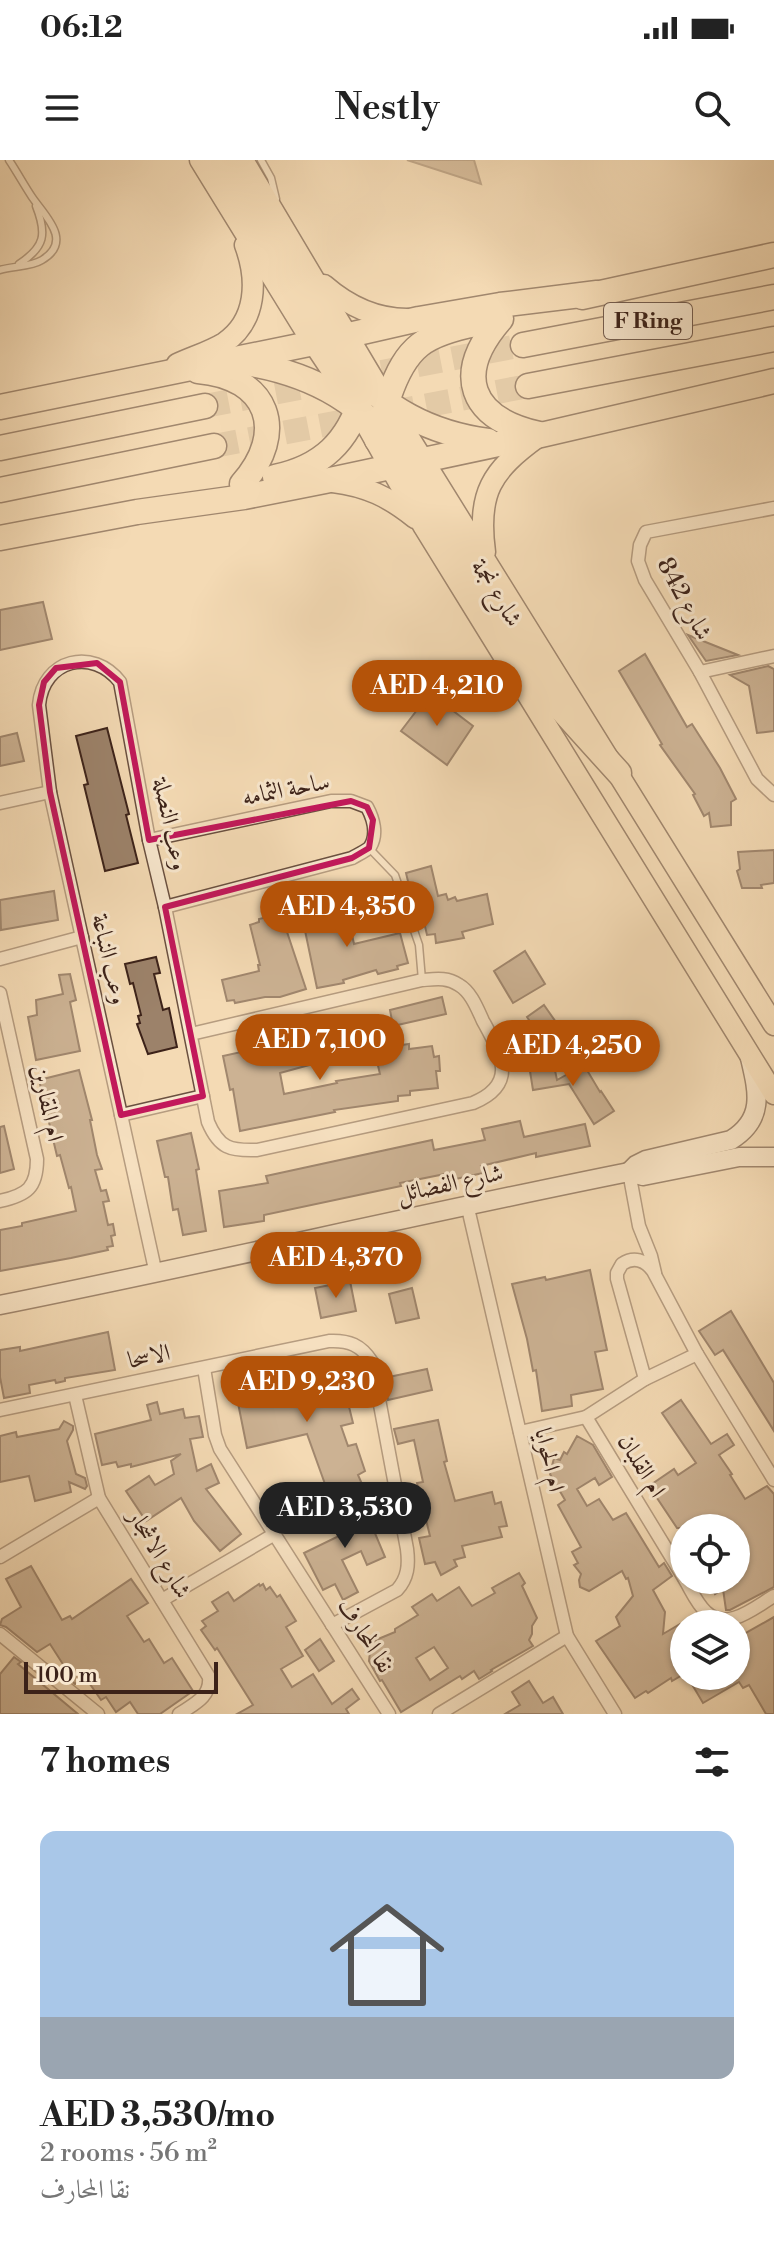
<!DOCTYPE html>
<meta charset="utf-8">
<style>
:root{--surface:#fff;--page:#f6f6f6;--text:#222;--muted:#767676;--accent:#b45309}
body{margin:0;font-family:"Libre Bodoni",Amiri,serif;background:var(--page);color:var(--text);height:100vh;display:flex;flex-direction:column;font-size:30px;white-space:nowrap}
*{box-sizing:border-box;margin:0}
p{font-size:26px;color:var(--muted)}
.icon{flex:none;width:44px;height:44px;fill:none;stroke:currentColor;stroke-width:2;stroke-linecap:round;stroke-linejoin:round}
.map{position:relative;height:1554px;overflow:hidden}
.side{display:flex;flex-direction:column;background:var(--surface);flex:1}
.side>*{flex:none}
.fabs{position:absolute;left:670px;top:1354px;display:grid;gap:16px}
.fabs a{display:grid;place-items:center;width:80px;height:80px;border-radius:50%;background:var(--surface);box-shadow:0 2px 6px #0004;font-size:40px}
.scale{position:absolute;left:24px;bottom:20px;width:194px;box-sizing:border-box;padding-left:8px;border:4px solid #3c2219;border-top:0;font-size:22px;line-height:28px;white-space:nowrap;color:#3c2219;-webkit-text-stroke:6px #f8e7ce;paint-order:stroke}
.price{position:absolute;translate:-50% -68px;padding:0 18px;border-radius:28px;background:var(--accent);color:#fff;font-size:26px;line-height:52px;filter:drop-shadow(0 2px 4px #0008)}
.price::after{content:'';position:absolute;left:50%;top:48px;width:24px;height:18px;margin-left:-12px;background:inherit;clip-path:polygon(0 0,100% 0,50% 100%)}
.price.selected{background:#222;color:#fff}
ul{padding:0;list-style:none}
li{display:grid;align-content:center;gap:16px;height:424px;padding:0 40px}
li span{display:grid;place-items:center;height:248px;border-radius:16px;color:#555}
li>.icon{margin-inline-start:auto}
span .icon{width:144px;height:144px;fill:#fffc;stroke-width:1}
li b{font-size:34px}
h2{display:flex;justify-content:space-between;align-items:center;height:96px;padding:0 40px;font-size:34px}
.status{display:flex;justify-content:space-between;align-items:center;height:56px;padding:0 40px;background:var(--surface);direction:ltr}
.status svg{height:22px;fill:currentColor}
header{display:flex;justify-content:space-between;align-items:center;height:104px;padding:0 40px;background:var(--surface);font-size:36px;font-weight:600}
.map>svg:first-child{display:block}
</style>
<div class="status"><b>06:12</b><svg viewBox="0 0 49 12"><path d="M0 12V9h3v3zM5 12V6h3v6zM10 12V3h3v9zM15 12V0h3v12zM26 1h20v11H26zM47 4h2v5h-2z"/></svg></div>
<header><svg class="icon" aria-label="menu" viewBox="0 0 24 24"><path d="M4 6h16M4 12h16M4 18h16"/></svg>Nestly<svg class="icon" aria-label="search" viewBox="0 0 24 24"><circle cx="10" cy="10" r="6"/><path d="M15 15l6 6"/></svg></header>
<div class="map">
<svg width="774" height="1554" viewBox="0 0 774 1554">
<rect width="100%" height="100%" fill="#f4dab4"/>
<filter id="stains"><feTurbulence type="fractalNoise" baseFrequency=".0025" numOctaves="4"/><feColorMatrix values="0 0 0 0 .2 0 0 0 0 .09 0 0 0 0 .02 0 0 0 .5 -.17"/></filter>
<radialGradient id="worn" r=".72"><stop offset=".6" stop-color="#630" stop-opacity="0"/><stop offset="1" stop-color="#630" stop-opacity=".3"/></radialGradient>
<path fill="#b59b7f" stroke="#856b56" stroke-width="2" d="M407,0H474L481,24Z"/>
<g fill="#9c826a" stroke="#3c2219" stroke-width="2" fill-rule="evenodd">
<path d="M43,442L52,479L0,490V450Z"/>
<path d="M688,475L738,495L706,501Z"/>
<path d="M645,494L687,567L692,564L720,608L736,639L731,642V665L711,667L709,653L704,656L693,635L695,634L660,585L662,584L619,511Z"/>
<path d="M768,506L774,509V571L757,573L749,526L730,515Z"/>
<path d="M427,531L473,566L447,605L401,571L417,550L414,548Z"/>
<path d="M107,568L129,654L126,655L138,703L105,711L84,625L88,624L76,576Z"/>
<path d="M17,573L24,601L0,606V577Z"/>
<path d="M774,690V723L761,725L762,728H742L737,711L740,709L738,692Z"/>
<path d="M431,706L438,736L446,734L448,740L455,737L457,741L487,734L493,764L462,772L464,778L436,783L435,774L427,775L419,740L413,742L406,713Z"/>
<path d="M54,731L58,760L1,770L0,740Z"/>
<path d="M343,745L346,757L348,756L354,784L400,773L408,803L397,806L398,809L378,814L376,810L343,820L344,823L317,828L303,761L305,760L304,753Z"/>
<path d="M272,756L273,759L282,757L306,829L280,837H265L235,843L234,840L227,841L222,820L259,811L258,805H260L250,765L259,762V759Z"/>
<path d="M525,791L545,824L513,843L494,811Z"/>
<path d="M156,797L160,813L154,814L163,850L169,848L177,887L148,894L137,864L140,863L138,856L141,855L133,823L130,824L125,804Z"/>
<path d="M70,814L76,840L70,842L80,891L36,900L28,857L37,855L36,840L63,834L59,815Z"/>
<path d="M442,837L446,854L393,866L390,850Z"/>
<path d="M544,845L558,865L554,868L562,879L548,888L527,857Z"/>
<path d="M319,875L324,901L280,913L284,934L337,923L336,921L380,914L374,889L409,884V889L432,886L434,897L439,896L440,911H436L438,928L410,931V935L398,936V941L334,950L335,952L240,971L233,929L230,930L223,896Z"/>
<path d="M553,901L557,920L584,905L600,932L601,931L614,951L594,964L569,924L533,930L529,905Z"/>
<path d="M79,910L92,960H90L97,995L102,1009L95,1010L101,1031L106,1030L109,1041L103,1042L108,1065L113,1064L115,1075L111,1076L113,1086L107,1087L108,1090L71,1098L0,1111V1070L22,1066V1063L76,1051L71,1027L69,1028L60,995L57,996L39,920Z"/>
<path d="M520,961L524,977L585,964L590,986L536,997V993L481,1006L483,1013L451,1020L450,1013L400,1023L401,1026L264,1055V1061L224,1067L219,1031L268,1023L266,1016L432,980L434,990L485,980L482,969Z"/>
<path d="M4,966L14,1009L0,1013V967Z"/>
<path d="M191,973L199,1009L196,1010L206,1071L183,1075L178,1049L173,1050L168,1017H165L157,981Z"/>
<path d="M590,1110L607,1190L595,1192L603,1229L571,1235L572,1246L542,1251L536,1210L533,1211L527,1179L512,1124L545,1117L546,1120Z"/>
<path d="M350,1121L356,1151L321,1158L315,1128Z"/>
<path d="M412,1128L419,1158L396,1163L389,1134Z"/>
<path d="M731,1151L774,1223V1271L723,1190L715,1195L699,1171Z"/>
<path d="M108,1172L115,1210L65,1218V1221L56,1223L55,1220L29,1225L30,1233L4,1238L0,1217V1190L20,1187V1191Z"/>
<path d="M339,1206L353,1263L341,1266L348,1286L356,1284L365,1311L358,1315L362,1324L330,1338L307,1274L247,1288L236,1233L263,1227L264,1232L309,1223L307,1214Z"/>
<path d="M427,1209L432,1230L388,1240L384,1218Z"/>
<path d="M681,1240L711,1284L727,1274L734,1285L719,1295L732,1314L730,1315L745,1339L767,1326L774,1334V1427L730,1450H726L723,1429L715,1434L707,1420H736V1368H732L729,1363L720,1368H677L649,1326L674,1309L678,1315L696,1303L662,1253Z"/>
<path d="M157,1242L160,1254L183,1249L185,1258L199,1256L203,1277L190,1279L197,1311L211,1304L219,1323L206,1329L241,1374L220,1391L194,1361L181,1338L146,1361L126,1331L149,1316L155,1325L174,1314L171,1301L181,1294L131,1307V1304L118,1307L116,1302L102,1305L95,1274L151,1260L147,1245Z"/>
<path d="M438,1260L447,1301L444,1302L455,1341L492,1332L495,1344L501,1342L507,1366L499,1367L502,1377L462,1386L465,1397L454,1400L457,1406L441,1415L435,1402L425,1404L419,1378L430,1376L417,1323L423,1322L414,1280L398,1284L394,1269Z"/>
<path d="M64,1261L73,1266V1270L67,1281L76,1314L85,1318L87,1326L85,1329L69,1322L71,1332L35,1341L29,1316L0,1322V1276L16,1272L17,1277L59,1269Z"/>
<path d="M577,1276L593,1285L612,1317L599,1325L595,1318L577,1329L587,1346L599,1339L613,1360L626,1353L659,1407L664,1403L672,1416L653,1430L665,1452L663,1474L680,1464L684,1470V1514L672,1521L671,1518L648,1533L646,1531L635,1538L596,1481L620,1466L616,1457L633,1436L628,1418L626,1419L622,1411L589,1431L580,1427L579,1420L581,1414L574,1405L578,1403L572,1392L581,1387L558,1345L565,1340L550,1314L554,1298L560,1300L564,1292L567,1294Z"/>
<path d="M366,1343L372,1357L369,1359L385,1397L367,1405L361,1391L342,1400L358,1432L343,1440L335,1424L323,1430L304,1393L339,1376L332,1358Z"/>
<path d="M31,1406L62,1460L70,1456L72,1459L131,1419L148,1443L127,1456L144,1482L149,1479L164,1503L172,1498L193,1531L160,1554H138L130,1542L116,1552L106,1537L101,1540L85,1517L75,1524L65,1515L68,1512L50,1484L37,1492L6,1467L0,1465L2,1459L21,1447L6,1419Z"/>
<path d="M519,1413L525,1423L522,1426L524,1430L537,1458L532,1466V1474L529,1480L533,1486L491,1510L492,1511L479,1519L474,1511L462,1519L460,1516L401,1552L382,1520L380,1521L369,1501L371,1482L395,1472V1469L418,1455L412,1447L432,1434L437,1441L459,1427L472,1446L495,1433L492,1428ZM434,1487L448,1508L430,1520L416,1498Z"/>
<path d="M259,1424L260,1426L263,1424L266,1430L270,1427L277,1437L280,1435L296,1461L286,1467L303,1496L281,1509L292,1527L313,1514L332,1544L352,1529L359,1539L346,1549L349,1554H237L253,1545L217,1488L215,1490L201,1470L206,1466L202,1461L218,1451L212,1442L228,1432L234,1441Z"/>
<path d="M774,1457V1554H766L749,1525L743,1528L739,1522L703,1543L687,1516H736V1493L743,1489L737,1478Z"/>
<path d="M320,1479L334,1501L319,1511L305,1490Z"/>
<path d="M14,1497L21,1502L18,1504L78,1554H0V1514Z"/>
<path d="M529,1521L543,1543L553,1537L563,1554H505L520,1545L512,1532Z"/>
</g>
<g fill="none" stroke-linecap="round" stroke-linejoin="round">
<g stroke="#cfb595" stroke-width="24" stroke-dasharray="24 12" stroke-linecap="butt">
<path d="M205,246L523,185"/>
<path d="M214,286L528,226"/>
</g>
<defs>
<g id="lane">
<path d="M261,0L271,18L276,39"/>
<path d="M19,104C45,87 47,74 36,46"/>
<path d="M0,110C13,106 31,107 42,100C74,81 44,55 32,37C24,25 17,12 9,0"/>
<path d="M369,688L395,715L419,785L422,820"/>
</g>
<g id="street">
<path d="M774,348L646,372L640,385L638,401L645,420L700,512L757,619L774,635"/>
<path d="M700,512L774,496"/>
<path d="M0,643L50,632"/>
<path d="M149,680L331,641H351L367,647C373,658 378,674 370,687C366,691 357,695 352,698L165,747"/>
<path d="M0,799L82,777"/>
<path d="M0,833L37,999C37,1028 27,1035 0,1041"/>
<path d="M121,955L203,936"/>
<path d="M629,1012L639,1066L651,1096L655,1113"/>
<path d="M467,1044L567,1476L615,1554"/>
<path d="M156,1114L50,632L39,545C43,499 93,487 120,522L149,680L165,747L208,962C219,988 230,991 257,990L473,943C519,924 501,894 483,861C477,848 471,832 459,825C447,817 436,819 422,820L191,874"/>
<path d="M204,1208L215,1275L220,1289L389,1554"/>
<path d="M645,1219L617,1119V1113L622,1104C634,1096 645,1100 653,1111L697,1194L774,1320"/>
<path d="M75,1235L99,1338L209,1517C211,1537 194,1544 179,1554"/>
<path d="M0,1250L329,1181C349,1180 361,1185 372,1202L407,1389C409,1405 408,1418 397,1430L332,1465"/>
<path d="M586,1257L684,1418"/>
<path d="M520,1272L586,1257L645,1219L697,1194"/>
<path d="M0,1397L99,1338"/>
<path d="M685,1420C691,1430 697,1444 706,1452C727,1472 755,1447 774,1436"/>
<path d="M162,1440L273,1375"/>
<path d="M0,1474L98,1554"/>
<path d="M439,1554L567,1476"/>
</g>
<g id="secondary">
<path d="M629,1012L636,1005L646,1000L731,980C765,959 758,932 750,898"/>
<path d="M0,1145C210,1103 419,1054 629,1012L643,1016L739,997H774"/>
</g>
<g id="primary">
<path d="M200,0L306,172L358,250L424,367L774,934"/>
<path d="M243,0L387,242L774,865"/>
<path d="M324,125C347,145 376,159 407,159"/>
<path d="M177,204C192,197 209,192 224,183C257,161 258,120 245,85"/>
<path d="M333,322C366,326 389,337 415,358"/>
<path d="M485,392C477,333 491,311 538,277"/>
</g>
<g id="highway">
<path d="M220,0L346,205C386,249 429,273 488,281"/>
<path d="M582,137L774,95"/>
<path d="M501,159C453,214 469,258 539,274"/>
<path d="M523,185L774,137"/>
<path d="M245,203C314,214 367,244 406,303L553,540L619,613"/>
<path d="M198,211C269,217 288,272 242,324"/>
<path d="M528,226L774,179"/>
<path d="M0,247L314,183L419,159L500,145L597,133"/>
<path d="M377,280C380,265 385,251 389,236C406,186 425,174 476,164"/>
<path d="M0,288L205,246"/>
<path d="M275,317C322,307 348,282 362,236"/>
<path d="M0,330L214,286"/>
<path d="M0,378L137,352L244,337L325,321L541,275L774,221"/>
</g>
</defs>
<use href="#lane" stroke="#6a5040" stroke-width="9"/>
<use href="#street" stroke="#6a5040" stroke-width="15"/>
<use href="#secondary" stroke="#3c2219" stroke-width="21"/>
<use href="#primary" stroke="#3c2219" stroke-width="23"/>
<use href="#highway" stroke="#3c2219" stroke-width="27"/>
<use href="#lane" stroke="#f8e7ce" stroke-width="6"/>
<use href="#street" stroke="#f8e7ce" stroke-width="12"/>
<use href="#secondary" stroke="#f8e7ce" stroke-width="18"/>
<use href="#primary" stroke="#f4dab4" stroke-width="20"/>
<use href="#highway" stroke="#f4dab4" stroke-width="24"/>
</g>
<path d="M0 0H774V1554H0ZM97,503L120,522L149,680L351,641L367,647L373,660L369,688L352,698L165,747L203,936L121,955L50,632L39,545L44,522L56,508Z" fill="#f4dab4" fill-opacity=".55" fill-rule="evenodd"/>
<path fill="none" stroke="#c2185b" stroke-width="6" stroke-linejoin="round" d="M97,503L120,522L149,680L351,641L367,647L373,660L369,688L352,698L165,747L203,936L121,955L50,632L39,545L44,522L56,508Z"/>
<g text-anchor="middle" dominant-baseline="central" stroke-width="6" stroke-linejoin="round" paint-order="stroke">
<rect fill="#f8e7ce" stroke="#745d4f" stroke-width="2" x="604" y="143" width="88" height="36" rx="6"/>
<g font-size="22" font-weight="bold" fill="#3c2219">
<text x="648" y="161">F Ring</text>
</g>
<g font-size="24" fill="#3c2219" stroke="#f8e7ce">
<text transform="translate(496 433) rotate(58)">شارع نجمة</text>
<text transform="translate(684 439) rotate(62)">شارع 842</text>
<text transform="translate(286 630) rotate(-11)">ساحة الثمامه</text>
<text transform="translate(170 664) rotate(78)">وعب النصلة</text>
<text transform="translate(109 799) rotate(77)">وعب النباعة</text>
<text transform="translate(47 943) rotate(78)">ام المقارين</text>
<text transform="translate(450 1024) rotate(-12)">شارع الفضائل</text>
<text transform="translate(149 1197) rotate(-12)">الاسحا</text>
<text transform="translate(549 1300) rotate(77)">ام الحوايا</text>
<text transform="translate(641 1306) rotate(59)">ام القلبان</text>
<text transform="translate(159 1394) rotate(59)">شارع الاشجار</text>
<text transform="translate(365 1476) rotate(57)">نقا المحارف</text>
</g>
</g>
<rect width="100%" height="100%" filter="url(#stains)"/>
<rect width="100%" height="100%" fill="url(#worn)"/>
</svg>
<div class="fabs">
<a><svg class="icon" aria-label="locate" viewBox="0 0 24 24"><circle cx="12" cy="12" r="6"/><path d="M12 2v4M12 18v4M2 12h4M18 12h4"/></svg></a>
<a><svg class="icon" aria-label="layers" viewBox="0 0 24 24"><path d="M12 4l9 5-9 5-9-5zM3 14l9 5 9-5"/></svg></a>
</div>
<div class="scale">100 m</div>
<b class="price" style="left:437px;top:568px">AED 4,210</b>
<b class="price" style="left:347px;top:789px">AED 4,350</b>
<b class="price" style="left:320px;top:922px">AED 7,100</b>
<b class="price" style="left:573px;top:928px">AED 4,250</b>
<b class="price" style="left:336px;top:1140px">AED 4,370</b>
<b class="price" style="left:307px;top:1264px">AED 9,230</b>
<b class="price selected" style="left:345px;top:1390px">AED 3,530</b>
</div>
<section class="side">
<h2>7 homes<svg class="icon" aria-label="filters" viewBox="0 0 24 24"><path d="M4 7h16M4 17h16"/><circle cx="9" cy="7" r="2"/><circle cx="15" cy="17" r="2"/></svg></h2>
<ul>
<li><span style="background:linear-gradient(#a9c7e8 75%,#9aa5b1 0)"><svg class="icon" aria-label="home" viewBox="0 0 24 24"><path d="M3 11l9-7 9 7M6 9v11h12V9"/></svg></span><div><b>AED 3,530/mo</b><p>2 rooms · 56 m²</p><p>نقا المحارف</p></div></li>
</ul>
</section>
